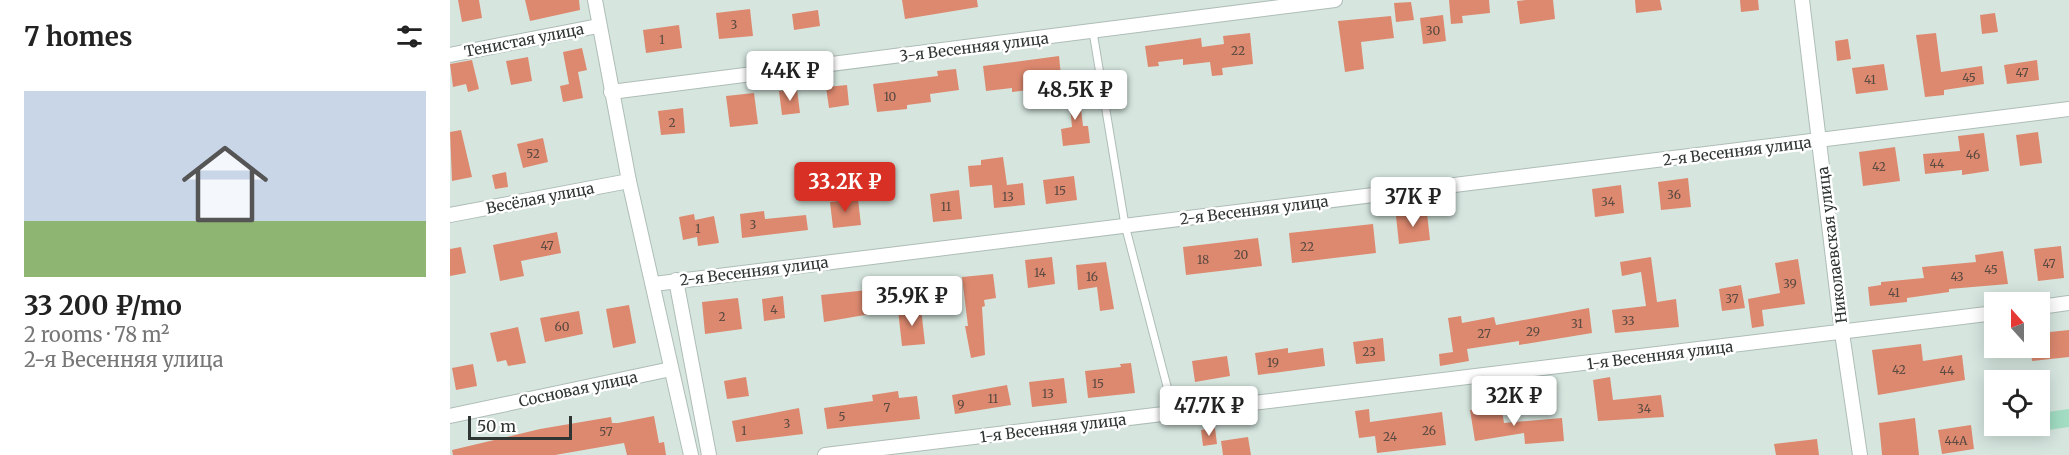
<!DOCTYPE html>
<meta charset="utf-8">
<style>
:root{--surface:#fff;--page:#f6f6f6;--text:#222;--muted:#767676;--accent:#d93025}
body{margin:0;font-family:Merriweather,serif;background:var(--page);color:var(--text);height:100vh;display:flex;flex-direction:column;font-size:22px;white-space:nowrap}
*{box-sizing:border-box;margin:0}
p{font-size:20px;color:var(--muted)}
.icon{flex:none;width:33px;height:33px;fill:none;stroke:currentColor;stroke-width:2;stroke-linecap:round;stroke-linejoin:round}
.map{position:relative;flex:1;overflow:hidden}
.side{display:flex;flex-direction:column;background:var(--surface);width:450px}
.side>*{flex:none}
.needle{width:39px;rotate:339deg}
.buttons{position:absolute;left:1534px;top:292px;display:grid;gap:12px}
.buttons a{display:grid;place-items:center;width:66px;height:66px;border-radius:0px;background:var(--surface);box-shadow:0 3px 15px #0003;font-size:30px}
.scale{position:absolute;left:18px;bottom:15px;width:104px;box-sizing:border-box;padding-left:6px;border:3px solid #2f3532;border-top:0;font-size:16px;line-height:21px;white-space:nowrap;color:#2f3532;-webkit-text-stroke:4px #fff;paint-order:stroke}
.price{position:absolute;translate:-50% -51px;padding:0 14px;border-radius:6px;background:#fff;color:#222;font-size:20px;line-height:39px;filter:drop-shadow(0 2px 3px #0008)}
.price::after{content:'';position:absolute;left:50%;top:36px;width:18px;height:14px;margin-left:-9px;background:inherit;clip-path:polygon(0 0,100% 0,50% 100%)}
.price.active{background:var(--accent);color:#fff}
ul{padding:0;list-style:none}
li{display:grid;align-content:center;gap:12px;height:318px;padding:0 24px}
li span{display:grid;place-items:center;height:186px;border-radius:0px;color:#555}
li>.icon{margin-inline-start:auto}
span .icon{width:108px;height:108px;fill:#fffc;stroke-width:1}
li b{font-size:26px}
h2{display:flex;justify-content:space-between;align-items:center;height:72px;padding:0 24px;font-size:26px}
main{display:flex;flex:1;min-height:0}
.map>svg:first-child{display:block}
</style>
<main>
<section class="side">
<h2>7 homes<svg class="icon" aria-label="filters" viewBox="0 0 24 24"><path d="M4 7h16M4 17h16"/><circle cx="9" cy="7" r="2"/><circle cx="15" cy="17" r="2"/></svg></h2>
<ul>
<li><span style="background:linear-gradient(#c9d6e8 70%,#8fb573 0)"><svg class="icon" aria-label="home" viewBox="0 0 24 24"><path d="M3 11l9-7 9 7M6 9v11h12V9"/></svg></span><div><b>33 200 ₽/mo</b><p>2 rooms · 78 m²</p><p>2-я Весенняя улица</p></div></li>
</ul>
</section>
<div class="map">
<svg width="1619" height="455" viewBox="0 0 1619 455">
<rect width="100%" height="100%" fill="#d6e6df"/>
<path fill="#a2ddc3" d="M1619,409V427L1555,436L1554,426H1590V413Z"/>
<g fill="#dd896f">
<path d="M8,0H29L32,18L12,22Z"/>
<path d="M75,0H129L130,10L80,21Z"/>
<path d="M452,0H527L528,7L455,19Z"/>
<path d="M999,0H1039L1040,13L1012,16L1013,23L1001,24Z"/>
<path d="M1076,0H1103L1105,19L1070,24L1067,1Z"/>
<path d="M1185,0H1210L1212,10L1186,13Z"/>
<path d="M1290,0H1308L1309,10L1291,12Z"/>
<path d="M961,2L964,20L946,22L944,3Z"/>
<path d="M300,9L303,36L269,39L266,13Z"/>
<path d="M368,10L370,26L344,30L342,14Z"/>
<path d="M1545,13L1548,32L1532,34L1530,15Z"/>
<path d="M993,15L996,41L973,44L970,18Z"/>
<path d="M941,16L944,38L911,42L914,69L895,72L888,21Z"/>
<path d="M229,25L232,48L196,53L193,30Z"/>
<path d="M800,33L803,64L772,68L773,75L762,76L760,62L733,65V59L708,62L709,66L698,67L695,46L751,38L752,47L774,44L773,36Z"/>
<path d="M1486,33L1491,72L1532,66L1534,84L1494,90V95L1475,97L1466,35Z"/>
<path d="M1398,39L1401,59L1387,61L1385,41Z"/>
<path d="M132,48L137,70L128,72L133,98L113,102L110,86L119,84L113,52Z"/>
<path d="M609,56L612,86L562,92V88L536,91L533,66Z"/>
<path d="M78,57L82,81L61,85L56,61Z"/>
<path d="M22,60L29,89L18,92L16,84L3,87L0,64Z"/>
<path d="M1587,60L1589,80L1557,84L1554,65Z"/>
<path d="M1434,64L1438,90L1406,94L1402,68Z"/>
<path d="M506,69L509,90L480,94L481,102L457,105V109L427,112L423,84L488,76L487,71Z"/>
<path d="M628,84L633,126H638L640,143L613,146L611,129L622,127L618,85Z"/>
<path d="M397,85L399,105L379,108L376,87Z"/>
<path d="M347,89L350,113L332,115L329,91Z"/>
<path d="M304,93L308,124L280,127L276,96Z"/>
<path d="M233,108L235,133L211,135L208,111Z"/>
<path d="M11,130L22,177L2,181L0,132Z"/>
<path d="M1588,132L1592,163L1570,166L1566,135Z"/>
<path d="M1534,133L1539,171L1512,175V170L1475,174L1473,154L1510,151L1508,136Z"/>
<path d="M93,138L98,162L73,168L67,144Z"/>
<path d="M1445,147L1450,181L1413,186L1409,152Z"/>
<path d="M553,157L557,185L573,183L575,205L544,208L542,185L520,187L518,166L531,165V160Z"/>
<path d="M56,172L58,187L45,189L42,175Z"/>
<path d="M624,176L627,200L596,204L593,180Z"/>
<path d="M1238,178L1241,207L1211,210L1208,182Z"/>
<path d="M1171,185L1174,213L1145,217L1142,189Z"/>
<path d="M509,190L512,219L483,222L480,194Z"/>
<path d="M408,199L411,225L383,228L380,202Z"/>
<path d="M314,211L315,219L356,215L358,230L292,238L290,214Z"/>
<path d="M977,213L980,240L949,244L946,216Z"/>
<path d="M244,214L245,220L264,216L269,243L248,246L247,237L233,240L229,217Z"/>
<path d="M923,224L926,253L842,263L839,233Z"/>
<path d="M107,232L111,253L71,261L74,276L50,281L43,245Z"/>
<path d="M808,238L812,266L736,275L733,247Z"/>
<path d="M1611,246L1614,278L1588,281L1584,249Z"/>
<path d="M11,247L16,273L0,276V249Z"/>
<path d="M1553,251L1558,284L1499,289V292L1457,298V302L1420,306L1418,287L1431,285V282L1474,278L1472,267L1526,262L1525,255Z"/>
<path d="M602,257L605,284L578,288L575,260Z"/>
<path d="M1201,257L1207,302L1226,299L1229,327L1165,333L1162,310L1196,306L1191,272L1172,276L1170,262Z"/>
<path d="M1348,259L1355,304L1312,310L1314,326L1302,328L1298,299L1330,293L1325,263Z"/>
<path d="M656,262L664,309L650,311L647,287L628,290L626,265Z"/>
<path d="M543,274L546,298L534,300L535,306L532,307L535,355L521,358L515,326H518L512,277Z"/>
<path d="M1291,285L1295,308L1272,311L1269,289Z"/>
<path d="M436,288L438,311L374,322L371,295Z"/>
<path d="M333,296L335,318L314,321L312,299Z"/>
<path d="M288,298L292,329L255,334L252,302Z"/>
<path d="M179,305L186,343L163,348L156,309Z"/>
<path d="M471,308L475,344L452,346L448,310Z"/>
<path d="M1139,308L1142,333L1069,345V341L1017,349L1019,361L990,366L989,354L1003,352L998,318L1011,316L1012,323L1044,317L1046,325Z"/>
<path d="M129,311L133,334L95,342L90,318Z"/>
<path d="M68,327L76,363L58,366L56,360L47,362L40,333Z"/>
<path d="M1619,330V357L1582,361L1581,348H1590V333Z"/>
<path d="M933,338L935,361L906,364L903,342Z"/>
<path d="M1471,344L1473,361L1512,355L1515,380L1428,395L1422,350Z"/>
<path d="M838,348V353L873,348L875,366L808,375L805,353Z"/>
<path d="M777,356L780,376L745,382L742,361Z"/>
<path d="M681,363L685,393L638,398L635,371L671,367L670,364Z"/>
<path d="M23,364L27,386L6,390L2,368Z"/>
<path d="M296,377L299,396L277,399L274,381Z"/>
<path d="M1160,377L1163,400L1211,395L1214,417L1148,421L1143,380Z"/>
<path d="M614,378L617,403L582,407L579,382Z"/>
<path d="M557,385L561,405L505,414L502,395Z"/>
<path d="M448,391L449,398L467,396L470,419L377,429L374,408L423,401L422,395Z"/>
<path d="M1051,405L1054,423L1112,418L1114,441L1075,444L1074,433L1025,441L1020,410Z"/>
<path d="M349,408L353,434L286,442L282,421Z"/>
<path d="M919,409L920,422L992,412L996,445L927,453L925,436L909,438L905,411Z"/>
<path d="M204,416L209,443L214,442L216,455H177L174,443L105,455H3L2,450L90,429L161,417L162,423H168Z"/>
<path d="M1465,418L1469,455H1432L1429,423Z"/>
<path d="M1521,425L1524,449L1492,454L1488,430Z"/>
<path d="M765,428L767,444L753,446L751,430Z"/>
<path d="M798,437L801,455H773L771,441Z"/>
<path d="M1367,439L1369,455H1326L1324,444Z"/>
</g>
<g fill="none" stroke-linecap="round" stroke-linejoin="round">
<defs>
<path id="service" d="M643,32L675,225L724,413"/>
<g id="minor">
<path d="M145,0L179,181L241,455"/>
<path d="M1352,0L1392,333L1410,455"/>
<path d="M0,55L148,26"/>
<path d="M161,92L885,0"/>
<path d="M0,215L179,181"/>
<path d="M226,280L259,455"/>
<path d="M204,284L1619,109"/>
<path d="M1590,307L1619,303"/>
<path d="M0,416L221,369"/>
<path d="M375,455L1545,313"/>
</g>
</defs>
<use href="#service" stroke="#aebdb6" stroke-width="9"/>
<use href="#minor" stroke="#aebdb6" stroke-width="16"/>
<use href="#service" stroke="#fff" stroke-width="7"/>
<use href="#minor" stroke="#fff" stroke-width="14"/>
</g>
<g text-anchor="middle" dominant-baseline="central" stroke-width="5" stroke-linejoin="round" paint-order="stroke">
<g font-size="12" fill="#5a4a41">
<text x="284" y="24">3</text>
<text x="983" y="30">30</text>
<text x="212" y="39">1</text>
<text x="788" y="50">22</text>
<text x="1572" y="72">47</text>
<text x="1519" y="77">45</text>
<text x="1420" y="79">41</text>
<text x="440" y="96">10</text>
<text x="222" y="122">2</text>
<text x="83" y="153">52</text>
<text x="1523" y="154">46</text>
<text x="1487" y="163">44</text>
<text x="1429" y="166">42</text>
<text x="610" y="190">15</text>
<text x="1224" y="194">36</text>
<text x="558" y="196">13</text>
<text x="1158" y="201">34</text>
<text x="496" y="206">11</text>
<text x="303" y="224">3</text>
<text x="248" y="228">1</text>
<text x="97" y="245">47</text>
<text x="857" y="246">22</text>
<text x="791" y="254">20</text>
<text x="753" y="259">18</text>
<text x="1599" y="263">47</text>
<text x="1541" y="269">45</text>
<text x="590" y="272">14</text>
<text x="642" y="276">16</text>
<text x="1507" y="276">43</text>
<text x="1340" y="283">39</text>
<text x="1444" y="292">41</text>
<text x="1282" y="298">37</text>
<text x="324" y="309">4</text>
<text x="272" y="316">2</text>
<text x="1178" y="320">33</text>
<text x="1127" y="323">31</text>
<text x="112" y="326">60</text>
<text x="1083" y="331">29</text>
<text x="1034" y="333">27</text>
<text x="919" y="351">23</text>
<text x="823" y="362">19</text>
<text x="1449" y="369">42</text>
<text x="1497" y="370">44</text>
<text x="648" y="383">15</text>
<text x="598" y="393">13</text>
<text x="543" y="398">11</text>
<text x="511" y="404">9</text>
<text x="437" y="407">7</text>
<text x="1194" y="408">34</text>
<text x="392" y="416">5</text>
<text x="337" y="423">3</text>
<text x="294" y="430">1</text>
<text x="979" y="430">26</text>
<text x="156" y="431">57</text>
<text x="940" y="436">24</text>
<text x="1506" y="440">44А</text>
</g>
<g font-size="15" fill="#2f3532" stroke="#fff">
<text transform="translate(74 40) rotate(-11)">Тенистая улица</text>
<text transform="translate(524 47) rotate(-7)">3-я Весенняя улица</text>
<text transform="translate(1287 151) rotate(-7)">2-я Весенняя улица</text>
<text transform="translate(90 198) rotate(-11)">Весёлая улица</text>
<text transform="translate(804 210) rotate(-7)">2-я Весенняя улица</text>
<text transform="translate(1382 245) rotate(-97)">Николаевская улица</text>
<text transform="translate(304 271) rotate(-7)">2-я Весенняя улица</text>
<text transform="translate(1210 355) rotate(-7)">1-я Весенняя улица</text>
<text transform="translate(128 389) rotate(-12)">Сосновая улица</text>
<text transform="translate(603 428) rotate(-7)">1-я Весенняя улица</text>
</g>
</g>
</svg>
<div class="buttons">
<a><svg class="needle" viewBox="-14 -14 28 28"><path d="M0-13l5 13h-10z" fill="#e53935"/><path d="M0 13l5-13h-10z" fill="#767676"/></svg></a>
<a><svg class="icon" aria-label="locate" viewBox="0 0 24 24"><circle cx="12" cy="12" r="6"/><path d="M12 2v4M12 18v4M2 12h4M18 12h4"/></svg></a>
</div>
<div class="scale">50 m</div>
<b class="price" style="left:340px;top:102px">44K ₽</b>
<b class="price" style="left:625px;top:121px">48.5K ₽</b>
<b class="price active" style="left:395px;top:213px">33.2K ₽</b>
<b class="price" style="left:963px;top:228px">37K ₽</b>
<b class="price" style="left:462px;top:327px">35.9K ₽</b>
<b class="price" style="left:1064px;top:427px">32K ₽</b>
<b class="price" style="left:759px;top:437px">47.7K ₽</b>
</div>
</main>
